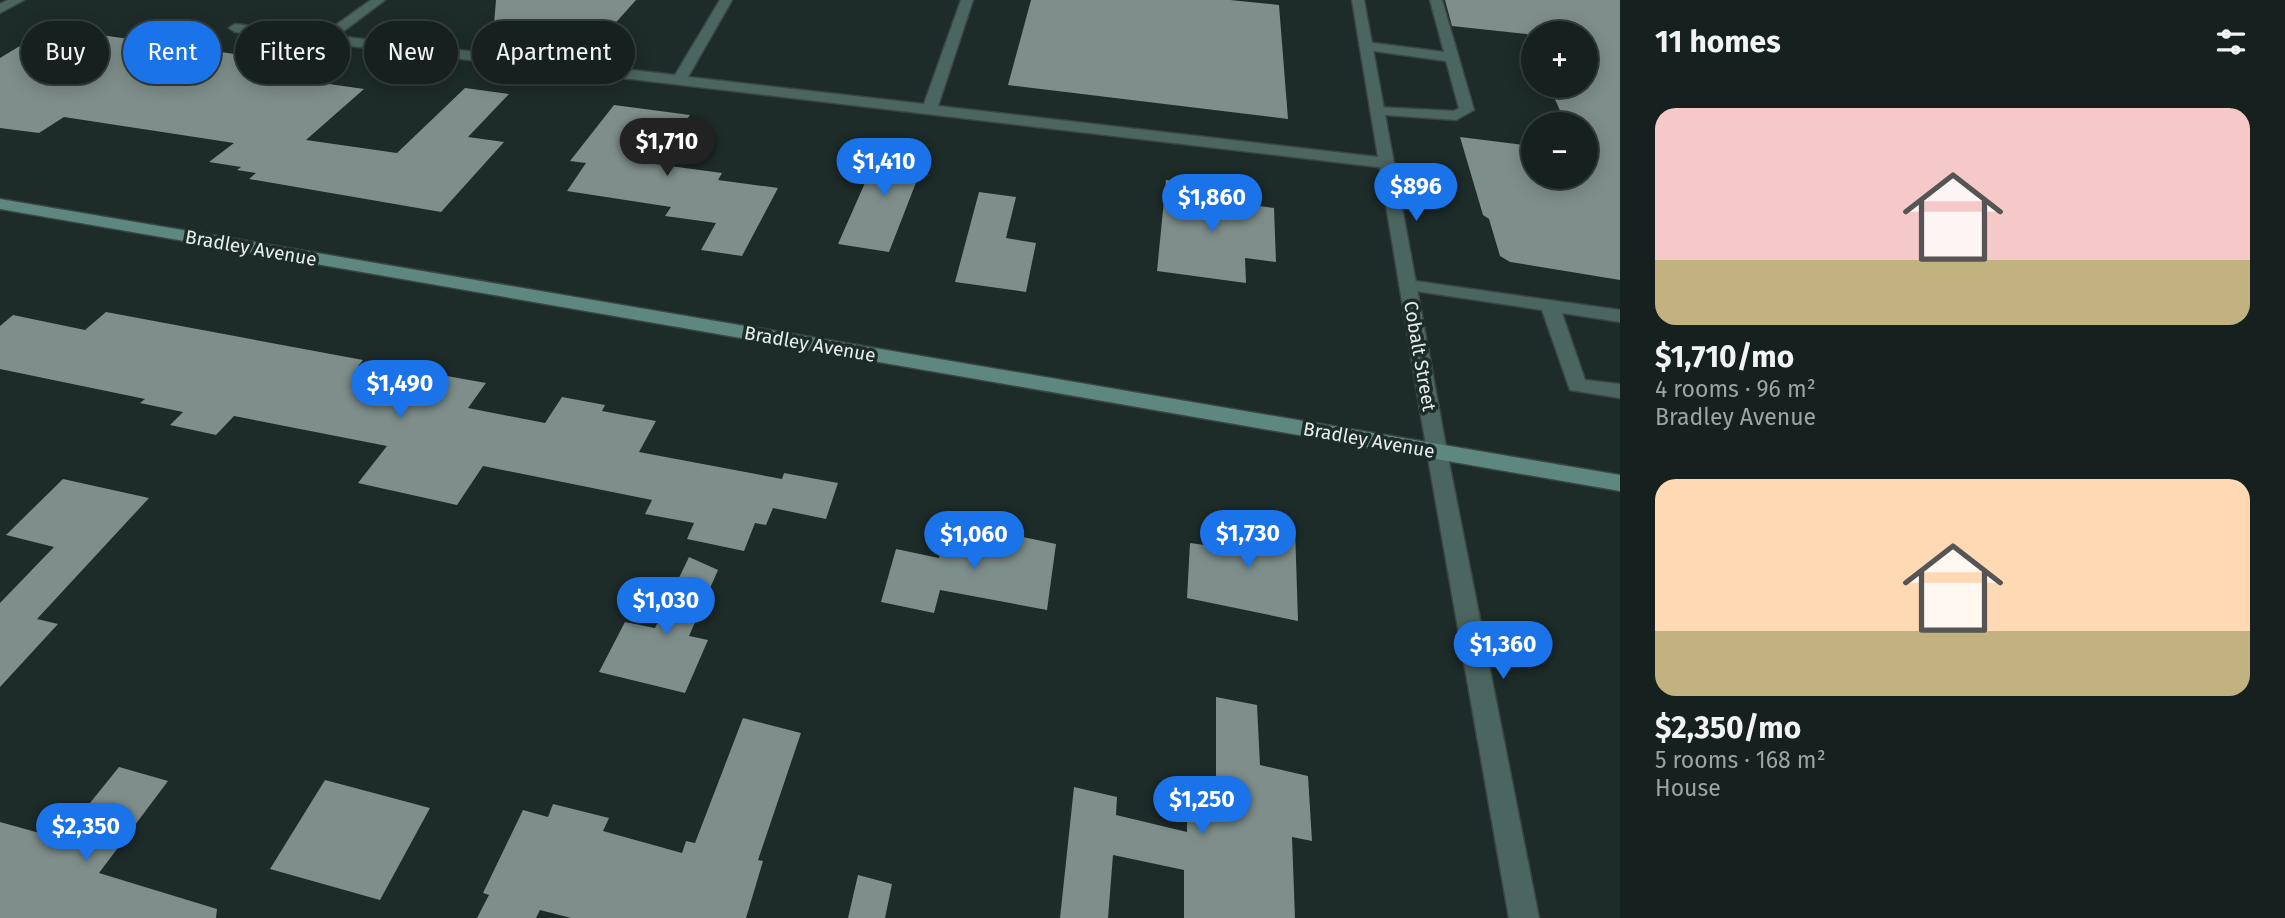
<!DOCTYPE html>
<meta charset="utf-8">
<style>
:root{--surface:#16201f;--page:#1f2828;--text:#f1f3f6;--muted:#9ea3a4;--line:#353e3d;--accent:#1a73e8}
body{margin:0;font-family:"Fira Sans",sans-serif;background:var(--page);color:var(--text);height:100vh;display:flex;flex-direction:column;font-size:26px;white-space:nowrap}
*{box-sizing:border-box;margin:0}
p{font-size:23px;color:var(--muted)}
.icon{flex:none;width:38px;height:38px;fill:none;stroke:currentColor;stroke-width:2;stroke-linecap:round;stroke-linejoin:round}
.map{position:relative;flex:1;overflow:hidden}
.side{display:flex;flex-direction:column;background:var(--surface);width:665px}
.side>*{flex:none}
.top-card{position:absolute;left:21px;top:21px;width:665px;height:63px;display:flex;gap:14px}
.fabs{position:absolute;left:1521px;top:21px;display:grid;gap:14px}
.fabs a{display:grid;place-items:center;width:77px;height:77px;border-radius:50%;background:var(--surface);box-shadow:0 4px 18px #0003,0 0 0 2px var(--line);font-size:35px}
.price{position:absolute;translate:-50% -60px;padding:0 16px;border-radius:24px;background:var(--accent);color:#fff;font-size:23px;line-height:46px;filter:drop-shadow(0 2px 4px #0008)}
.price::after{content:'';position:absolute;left:50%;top:42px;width:21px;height:16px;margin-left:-10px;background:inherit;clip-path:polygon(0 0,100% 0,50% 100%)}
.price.selected{background:#222;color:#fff}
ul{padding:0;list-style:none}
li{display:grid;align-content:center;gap:14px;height:371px;padding:0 35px}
li span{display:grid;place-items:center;height:217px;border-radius:21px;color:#555}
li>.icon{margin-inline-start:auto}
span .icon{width:126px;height:126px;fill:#fffc;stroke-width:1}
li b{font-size:30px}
h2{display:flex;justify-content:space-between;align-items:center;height:84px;padding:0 35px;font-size:30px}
.pill{padding:0 24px;border-radius:32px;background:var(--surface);box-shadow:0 4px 18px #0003,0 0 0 2px var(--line);font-size:24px;line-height:63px}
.pill.selected{background:var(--accent);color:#fff}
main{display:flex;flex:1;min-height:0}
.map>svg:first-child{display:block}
</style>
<main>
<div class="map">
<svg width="1620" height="918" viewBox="0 0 1620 918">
<rect width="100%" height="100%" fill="#1d2b29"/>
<g fill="#7e8e8b">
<path d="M496,0H636L603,37L494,24Z"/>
<path d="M1031,0H1230L1279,5L1288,119L1008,85Z"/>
<path d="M1445,0H1620V280L1510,262L1500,256L1489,219L1483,215L1460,137L1533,146V177H1586V124H1566L1549,86H1586V33H1533V47L1527,34L1452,26Z"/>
<path d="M87,33L306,64L287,78L364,89L306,140L397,153L465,88L509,94L468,137L504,142L441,212L249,179L256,173L237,170L241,167L209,162L234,143L64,117L39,133L0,128V58L33,38L69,42Z"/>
<path d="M614,105L690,115L655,164L722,173L718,180L778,188L742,256L701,250L716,223L665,216L671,207L567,191L586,163L570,161Z"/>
<path d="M883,142L921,147L916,160L924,162L889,252L838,244Z"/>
<path d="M1166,180L1216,187V200L1274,208L1276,262L1245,258L1246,283L1157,271Z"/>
<path d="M979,192L1016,197L1006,238L1036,243L1026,292L955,282Z"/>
<path d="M106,312L363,360L358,366L437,380L441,375L486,383L468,408L545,423L562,397L605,405L602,411L656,421L639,452L782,479L784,473L838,483L826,519L773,508L766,525L755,523L744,551L687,539L694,523L645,514L652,500L483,466L457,505L358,483L387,446L234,416L216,435L170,425L183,412L140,403L145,399L0,369V326L13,315L85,330Z"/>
<path d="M63,479L149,498L37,619L58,624L0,687V603L54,547L6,535Z"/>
<path d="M1245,517L1295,527L1298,621L1187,598L1190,543L1205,545L1204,532L1244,540Z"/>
<path d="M976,527L1056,544L1047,610L940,590L934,613L881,602L896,549L939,558L945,529L975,535Z"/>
<path d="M689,557L718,570L689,636L708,640L685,693L599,672L625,622L655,628Z"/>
<path d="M1216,697L1257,705L1260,765L1308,776L1312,841L1292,837L1295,918H1184V870L1113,855L1108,918H1060L1074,787L1117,797L1116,815L1187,832V795L1216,801Z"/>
<path d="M743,718L801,733L758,860L763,861L746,918H571L540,910L536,918H477L489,895L483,893L523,810L548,817L553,804L609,818L603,831L682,853L686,841L695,843Z"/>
<path d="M119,767L168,781L99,873L217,909L216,918H0V822L61,839Z"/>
<path d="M325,780L430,808L380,900L270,869Z"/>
<path d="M858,875L892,884L885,918H848Z"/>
</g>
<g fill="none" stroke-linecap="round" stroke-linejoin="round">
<defs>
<g id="lane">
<path d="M8,0H24L0,13V4Z"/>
<path d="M371,0H385L337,36L675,75L720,0H732L688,77L924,104L961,0H973L938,106L1386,158L1394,163L1386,168L325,43L235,32L229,28L235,24L323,34Z"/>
<path d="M1430,0H1442L1474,110L1456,120L1372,114L1370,111L1377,107L1454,111L1459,108L1446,61L1366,50L1359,46L1366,42L1444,52Z"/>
<path d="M1408,280L1620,310V322L1562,313L1585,380L1620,384V398L1570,390L1542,310L1402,289L1399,285L1402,281Z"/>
</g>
<path id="street" d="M1352,0H1364L1447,452L1539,918H1509L1427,452Z"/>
<path id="secondary" d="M0,199L1620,475V491L0,209Z"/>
</defs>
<use href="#lane" stroke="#394644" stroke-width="3"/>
<use href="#street" stroke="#394644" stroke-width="3"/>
<use href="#secondary" stroke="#394644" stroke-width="3"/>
<use href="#lane" fill="#4b6560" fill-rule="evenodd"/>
<use href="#street" fill="#4b6560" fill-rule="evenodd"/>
<use href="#secondary" fill="#5d877f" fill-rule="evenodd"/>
</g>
<g text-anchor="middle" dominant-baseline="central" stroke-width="7" stroke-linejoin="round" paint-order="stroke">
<g font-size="19" fill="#e6efed" stroke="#1d2b29">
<text transform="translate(251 248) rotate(10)">Bradley Avenue</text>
<text transform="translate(810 344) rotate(10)">Bradley Avenue</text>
<text transform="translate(1420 356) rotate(80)">Cobalt Street</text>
<text transform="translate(1369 440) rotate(10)">Bradley Avenue</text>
</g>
</g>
</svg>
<div class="fabs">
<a>+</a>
<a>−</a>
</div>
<b class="price selected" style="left:667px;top:178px">$1,710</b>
<b class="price" style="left:884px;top:198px">$1,410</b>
<b class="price" style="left:1416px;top:223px">$896</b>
<b class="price" style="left:1212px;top:234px">$1,860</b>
<b class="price" style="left:400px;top:420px">$1,490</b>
<b class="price" style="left:1248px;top:570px">$1,730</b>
<b class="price" style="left:974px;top:571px">$1,060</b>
<b class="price" style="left:666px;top:637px">$1,030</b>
<b class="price" style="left:1503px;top:681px">$1,360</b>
<b class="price" style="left:1202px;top:836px">$1,250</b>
<b class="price" style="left:86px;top:863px">$2,350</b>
<div class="top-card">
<a class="pill">Buy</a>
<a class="pill selected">Rent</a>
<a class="pill">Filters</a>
<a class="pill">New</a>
<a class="pill">Apartment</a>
</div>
</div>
<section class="side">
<h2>11 homes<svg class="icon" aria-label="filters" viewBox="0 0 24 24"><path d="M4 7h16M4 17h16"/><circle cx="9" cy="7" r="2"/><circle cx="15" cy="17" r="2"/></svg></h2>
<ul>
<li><span style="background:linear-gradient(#f6c9c9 70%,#c2b280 0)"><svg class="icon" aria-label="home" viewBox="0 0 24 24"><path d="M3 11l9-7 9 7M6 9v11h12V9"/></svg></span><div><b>$1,710/mo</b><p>4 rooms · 96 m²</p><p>Bradley Avenue</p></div></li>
<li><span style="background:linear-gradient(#ffd9b3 70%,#c2b280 0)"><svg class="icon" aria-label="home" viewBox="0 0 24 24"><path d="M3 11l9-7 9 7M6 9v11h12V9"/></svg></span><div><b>$2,350/mo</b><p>5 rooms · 168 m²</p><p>House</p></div></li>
</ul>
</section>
</main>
